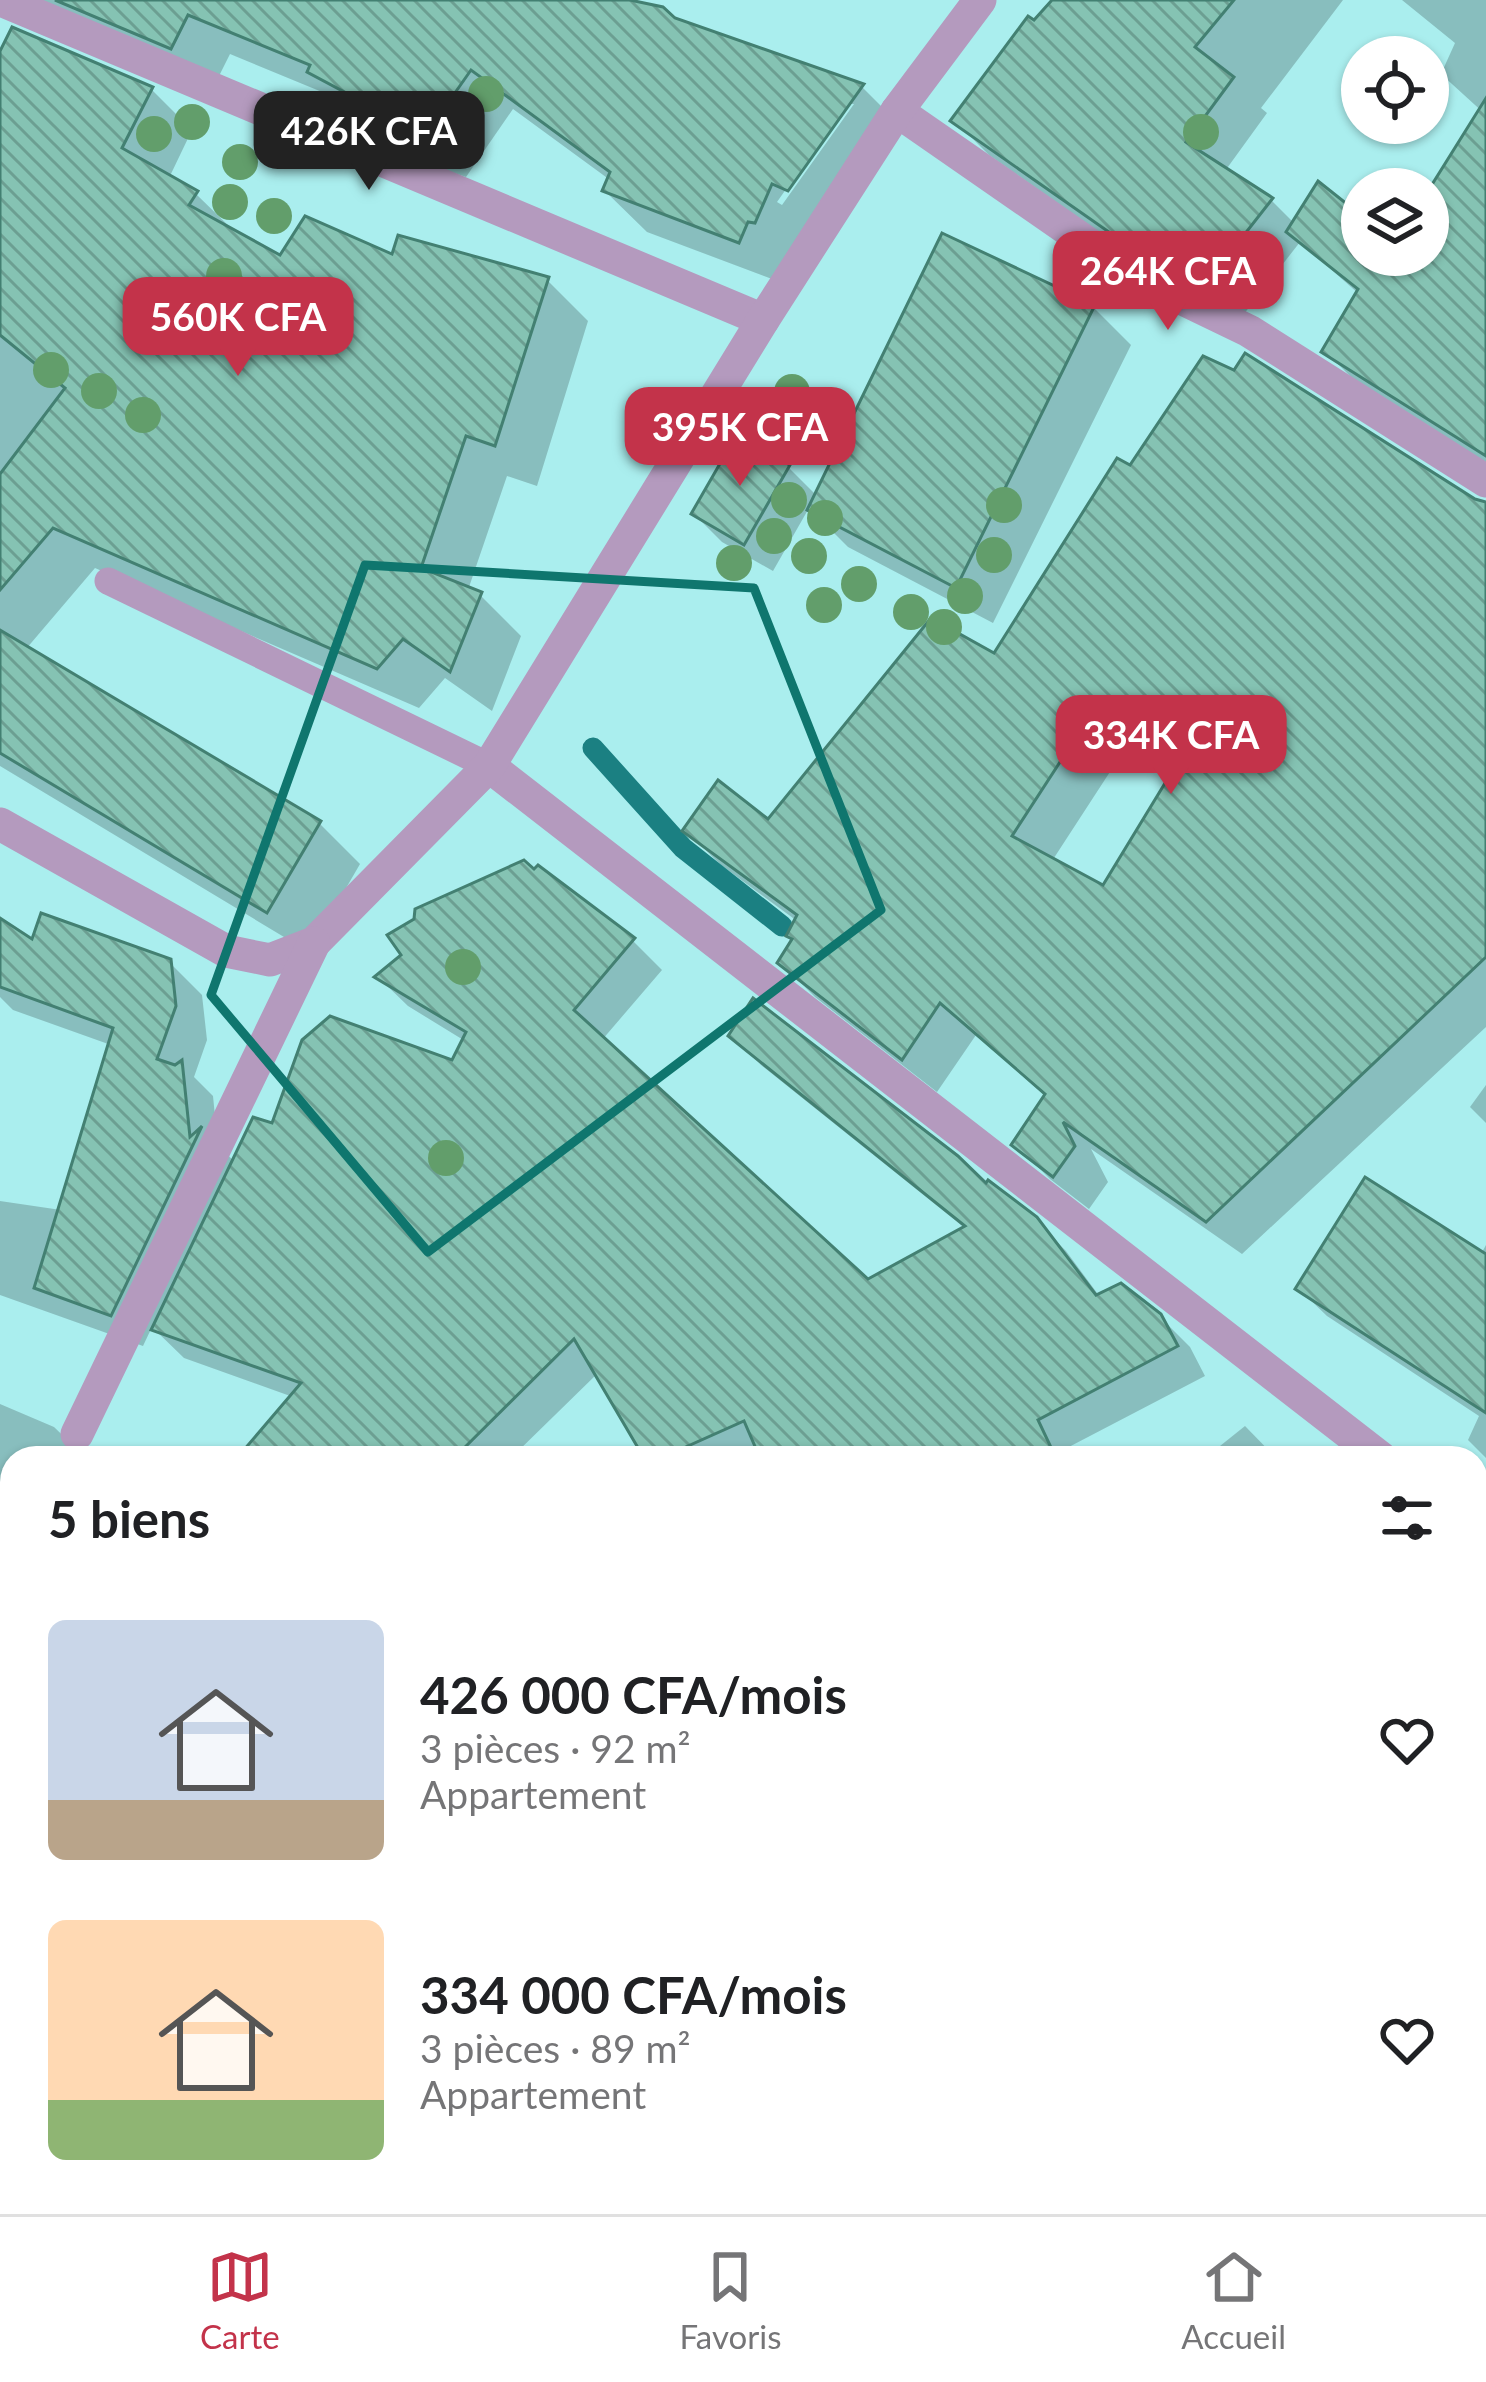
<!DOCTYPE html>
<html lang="fr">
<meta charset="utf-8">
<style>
:root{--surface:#fff;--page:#f2f2f2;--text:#202124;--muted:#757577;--line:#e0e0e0;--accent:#c3334a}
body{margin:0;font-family:Lato,sans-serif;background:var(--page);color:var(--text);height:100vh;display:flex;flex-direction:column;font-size:45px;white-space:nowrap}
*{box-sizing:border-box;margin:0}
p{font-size:39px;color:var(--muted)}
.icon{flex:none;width:66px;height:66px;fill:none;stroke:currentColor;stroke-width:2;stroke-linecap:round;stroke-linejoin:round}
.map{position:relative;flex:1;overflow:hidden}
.sheet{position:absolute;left:0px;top:1446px;width:1488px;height:768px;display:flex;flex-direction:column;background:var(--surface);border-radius:36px 36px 0 0;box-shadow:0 3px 9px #0004}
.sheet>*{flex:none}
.buttons{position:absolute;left:1341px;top:36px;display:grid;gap:24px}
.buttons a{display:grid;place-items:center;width:108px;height:108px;border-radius:50%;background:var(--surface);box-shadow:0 3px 9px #0004;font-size:60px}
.price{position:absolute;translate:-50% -102px;padding:0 27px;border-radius:24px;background:var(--accent);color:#fff;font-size:39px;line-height:78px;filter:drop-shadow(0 3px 6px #0008)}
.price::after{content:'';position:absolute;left:50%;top:72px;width:36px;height:27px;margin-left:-18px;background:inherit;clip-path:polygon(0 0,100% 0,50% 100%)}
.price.selected{background:#222;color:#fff}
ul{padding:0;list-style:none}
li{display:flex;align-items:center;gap:36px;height:300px;padding:0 48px}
li span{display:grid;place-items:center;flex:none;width:336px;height:240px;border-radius:18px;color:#555}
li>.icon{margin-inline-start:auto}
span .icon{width:144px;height:144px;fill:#fffc;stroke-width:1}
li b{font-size:51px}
h2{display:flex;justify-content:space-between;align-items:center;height:144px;padding:0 48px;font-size:51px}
.tab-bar{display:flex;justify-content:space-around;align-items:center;height:168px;border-top:3px solid var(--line);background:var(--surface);font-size:33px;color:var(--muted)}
.tab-bar a{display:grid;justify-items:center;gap:6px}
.tab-bar .selected{color:var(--accent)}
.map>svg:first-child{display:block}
</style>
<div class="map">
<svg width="1486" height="2214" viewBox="0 0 1486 2214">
<defs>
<pattern id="building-back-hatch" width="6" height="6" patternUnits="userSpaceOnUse" patternTransform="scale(3)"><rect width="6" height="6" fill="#85c3b3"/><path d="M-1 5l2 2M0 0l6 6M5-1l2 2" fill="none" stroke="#6c9f92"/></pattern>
</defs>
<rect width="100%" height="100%" fill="#aee"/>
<g fill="#0003" fill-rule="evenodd">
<path d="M39,0H629L673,21L862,87L903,128L780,282L647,232L605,191L610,180L513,109L466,177L415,160L385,130L352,112L339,99L230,54L213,88ZM846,104H854L782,205L777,202Z"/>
<path d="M1056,0H1343L1261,108L1267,113L1225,171L1271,200L1295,224L1362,219V255H1428V196L1486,158V466L1360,386L1325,351L1359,294L1300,242L1240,319L1161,276L989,155L954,120Z"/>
<path d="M1402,0H1486V115L1441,74L1455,43Z"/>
<path d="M0,58L151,89L192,130L169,178L196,194L237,234L281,259L394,258L547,280L588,321L537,486L507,476L468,590L480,595L521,636L492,711L445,678L419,708L95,568L26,649L319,823L360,864L309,952L0,766Z"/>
<path d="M1094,308L1131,345L993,623L848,547L809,508L773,571L722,542L694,514L788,467L817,496Z"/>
<path d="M1131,469L1486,505V1027L1242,1254L1091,1149L1108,1182L1089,1209L1050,1179L1015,1144L1047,1097L976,1035L937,1092L815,997L780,962L795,940L797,921L721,865L686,831L768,824L995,657ZM1132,738L1182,761L1104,889L1052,861Z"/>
<path d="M539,869L633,941L662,970L602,1040L867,1283L966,1229L761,1065L732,1035L1035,1220L1066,1251L1100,1297L1159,1316L1190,1347L1205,1376L1065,1449L1069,1458H647L598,1373L511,1458H241L293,1397L184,1358L152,1327L143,1346L0,1295V1201L61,1210L111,1045L13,1010L0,997V954L33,943L169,962L202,995L207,1040L194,1077L213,1096L218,1146L235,1162L274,1127L454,1064L465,1041L408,1006L379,978Z"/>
<path d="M1486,1085V1123L1470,1107Z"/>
<path d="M1486,1245V1458L1468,1440L1479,1416L1327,1316L1299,1289L1481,1254Z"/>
<path d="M0,1404L54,1427L86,1458H12V1713L0,1707Z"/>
<path d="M1245,1426L1276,1458H1205Z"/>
<path d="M1476,1599L1486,1607V1805H1476Z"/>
<path d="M0,1780L12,1798V2089L0,2098Z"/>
<path d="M1476,1953L1486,1963V2085L1483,2087L1486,2093V2214H1281L1277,2207L1263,2214H714L678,2202H1476Z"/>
<path d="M0,2107L12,2119V2202H393L405,2214H0Z"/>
</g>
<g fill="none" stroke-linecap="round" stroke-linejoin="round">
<path stroke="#1b8082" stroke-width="21" d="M593,748L683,848L782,926"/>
</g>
<g fill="url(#building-back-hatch)" stroke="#438072" stroke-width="3" fill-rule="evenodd">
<path d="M55,0H630L663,7L675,18L864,84L788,191L772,184L755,223L748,222L739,243L602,191L610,172L471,70L424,137L370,119L378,110L307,72L310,65L188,15L171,49Z"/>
<path d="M1052,0H1234L1195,47L1234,77L1186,142L1273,198L1204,286L1161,265L1128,239L1126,244L950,121L1028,16L1034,20Z"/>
<path d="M12,27L153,87L122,148L198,191L189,205L280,255L305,216L392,254L398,235L549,277L495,446L466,436L421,568L482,592L450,672L403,639L377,669L53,528L0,590V474L65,388L0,335V51Z"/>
<path d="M1486,98V456L1321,352L1358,289L1286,232L1318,181L1362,216V255H1428V191Z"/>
<path d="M942,233L1095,305L956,588L807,510Z"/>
<path d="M1245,353L1475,499L1486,502V957L1206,1222L1063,1122L1075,1146L1053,1177L1011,1145L1045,1094L940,1003L902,1060L777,963L792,939L786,936L797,915L682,831L718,780L768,819L931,618L994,653L1117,458L1130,465L1203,356L1234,370ZM1097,705L1187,747L1103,885L1012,836Z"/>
<path d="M737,434L790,465L744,545L691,514Z"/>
<path d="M0,630L321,821L267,913L0,753Z"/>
<path d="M524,860L534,869L538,865L635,938L574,1010L868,1279L965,1226L728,1036L753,998L958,1156L986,1183L988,1180L1037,1217L1096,1295L1121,1283L1161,1314L1178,1346L1038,1420L1056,1458H760L744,1421L661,1458H644L574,1339L454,1458H237L301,1383L151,1330L253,1117L272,1123L302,1040L330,1016L452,1060L466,1032L374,977L401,955L387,935L414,919L415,909Z"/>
<path d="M41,913L171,959L176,1006L157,1059L175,1065L182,1060L190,1137L202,1126L111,1316L34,1288L113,1028L0,987V918L32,939Z"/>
<path d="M1365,1177L1486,1254V1413L1295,1289Z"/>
</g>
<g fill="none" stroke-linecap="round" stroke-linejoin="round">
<path stroke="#b49abe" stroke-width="27" d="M108,581L489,766"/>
<g stroke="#b49abe" stroke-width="33">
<path d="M1,0L763,320"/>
<path d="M897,111L1135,276L1249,331L1486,481"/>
<path d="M489,766L1381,1458"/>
<path d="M0,824L226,951L270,960L314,943L489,766L763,320L897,111L980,0"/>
<path d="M77,1434L314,943"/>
<path d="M1476,1534L1486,1542"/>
<path d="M0,2178L12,2170"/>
<path d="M613,2202L648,2214"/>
<path d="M430,2214L438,2202"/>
</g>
</g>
<g fill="#629e6b">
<circle cx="486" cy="94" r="18"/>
<circle cx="192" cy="122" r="18"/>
<circle cx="1201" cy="132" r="18"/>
<circle cx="154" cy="134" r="18"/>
<circle cx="240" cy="162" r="18"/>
<circle cx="230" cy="202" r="18"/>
<circle cx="274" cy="216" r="18"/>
<circle cx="224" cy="276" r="18"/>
<circle cx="51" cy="370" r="18"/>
<circle cx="99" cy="391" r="18"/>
<circle cx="792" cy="392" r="18"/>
<circle cx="143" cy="415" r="18"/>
<circle cx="789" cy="500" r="18"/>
<circle cx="1004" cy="505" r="18"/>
<circle cx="825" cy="518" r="18"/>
<circle cx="774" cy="536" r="18"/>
<circle cx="994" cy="555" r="18"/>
<circle cx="809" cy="556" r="18"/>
<circle cx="734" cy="563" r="18"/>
<circle cx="859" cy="584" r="18"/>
<circle cx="965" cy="596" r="18"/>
<circle cx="824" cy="605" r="18"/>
<circle cx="911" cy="612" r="18"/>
<circle cx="944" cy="627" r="18"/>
<circle cx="463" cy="967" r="18"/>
<circle cx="446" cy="1158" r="18"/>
</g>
<path fill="none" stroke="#0f766e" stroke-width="9" stroke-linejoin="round" d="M365,565L754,588L881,910L428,1252L211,995Z"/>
</svg>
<div class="buttons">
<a><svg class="icon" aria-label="locate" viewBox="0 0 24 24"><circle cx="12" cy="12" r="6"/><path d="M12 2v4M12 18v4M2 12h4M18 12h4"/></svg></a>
<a><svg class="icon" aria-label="layers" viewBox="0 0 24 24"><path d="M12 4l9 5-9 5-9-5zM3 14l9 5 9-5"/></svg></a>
</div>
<b class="price selected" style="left:369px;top:193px">426K CFA</b>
<b class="price" style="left:1168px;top:333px">264K CFA</b>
<b class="price" style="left:238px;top:379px">560K CFA</b>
<b class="price" style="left:740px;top:489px">395K CFA</b>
<b class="price" style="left:1171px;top:797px">334K CFA</b>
<section class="sheet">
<h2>5 biens<svg class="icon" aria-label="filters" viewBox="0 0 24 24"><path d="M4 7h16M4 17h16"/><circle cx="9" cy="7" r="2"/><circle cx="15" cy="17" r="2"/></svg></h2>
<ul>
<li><span style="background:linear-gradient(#c9d6e8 75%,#b9a48a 0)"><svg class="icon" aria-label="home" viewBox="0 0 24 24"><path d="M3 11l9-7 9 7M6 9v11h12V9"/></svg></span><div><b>426 000 CFA/mois</b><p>3 pièces · 92 m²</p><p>Appartement</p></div><svg class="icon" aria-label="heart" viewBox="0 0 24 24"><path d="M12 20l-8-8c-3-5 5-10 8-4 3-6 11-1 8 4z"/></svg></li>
<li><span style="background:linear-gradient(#ffd9b3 75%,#8fb573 0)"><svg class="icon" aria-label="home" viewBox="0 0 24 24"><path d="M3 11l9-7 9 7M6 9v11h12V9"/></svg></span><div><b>334 000 CFA/mois</b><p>3 pièces · 89 m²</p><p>Appartement</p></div><svg class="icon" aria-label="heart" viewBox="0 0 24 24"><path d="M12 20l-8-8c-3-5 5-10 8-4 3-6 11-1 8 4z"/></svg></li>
</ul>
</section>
</div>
<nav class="tab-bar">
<a class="selected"><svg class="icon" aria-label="map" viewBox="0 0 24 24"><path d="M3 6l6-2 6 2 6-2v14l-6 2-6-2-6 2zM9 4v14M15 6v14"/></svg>Carte</a>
<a><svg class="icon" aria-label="saved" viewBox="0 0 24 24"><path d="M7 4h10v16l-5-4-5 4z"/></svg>Favoris</a>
<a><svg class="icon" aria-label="home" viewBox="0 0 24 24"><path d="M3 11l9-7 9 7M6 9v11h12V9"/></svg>Accueil</a>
</nav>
